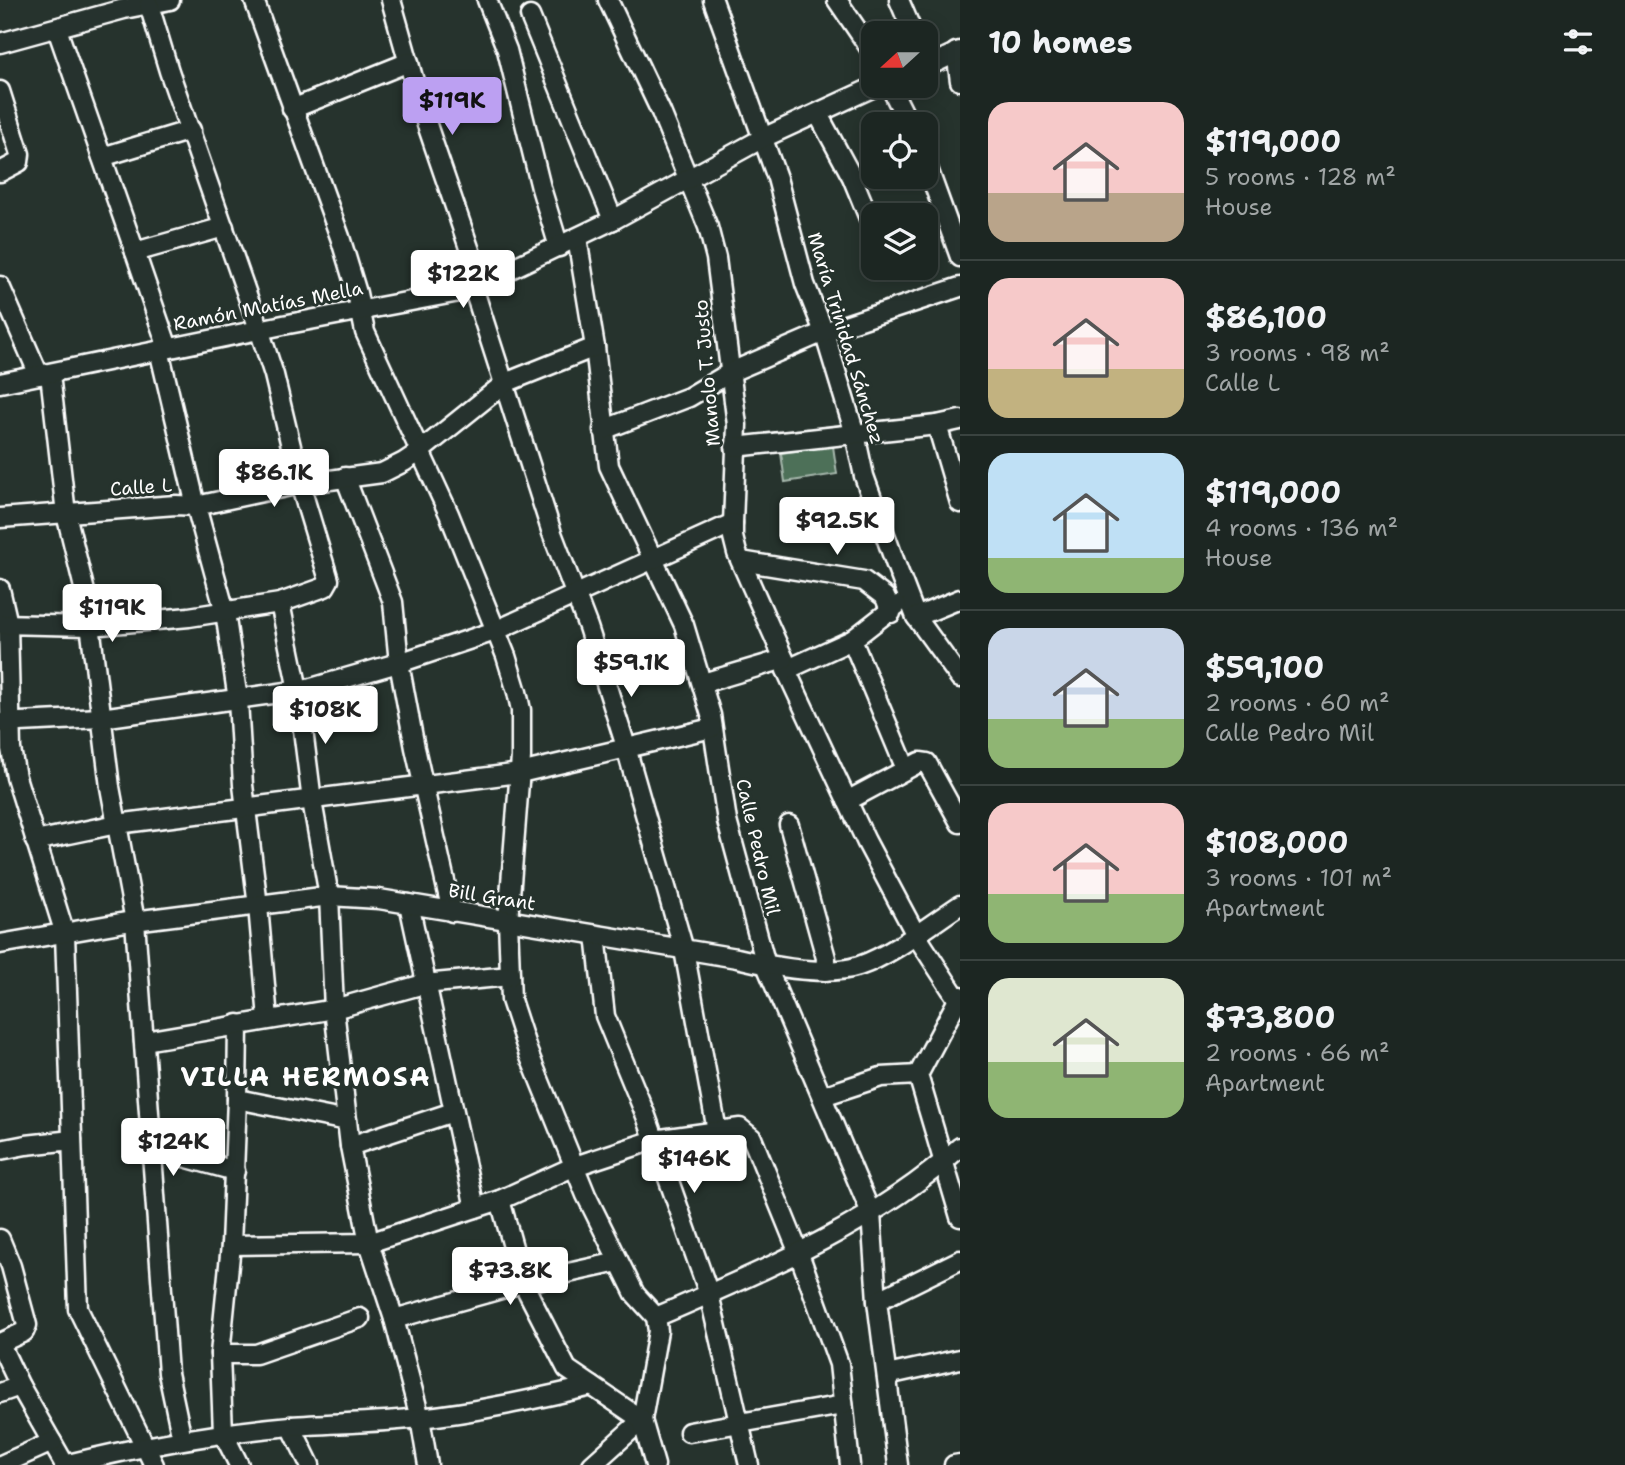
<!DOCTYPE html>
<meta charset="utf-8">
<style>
:root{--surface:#1c2622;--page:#29322f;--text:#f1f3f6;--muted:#a0a5a5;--line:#3a4340;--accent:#bca0f2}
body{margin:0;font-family:"Shantell Sans",sans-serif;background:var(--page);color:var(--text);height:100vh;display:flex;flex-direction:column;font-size:26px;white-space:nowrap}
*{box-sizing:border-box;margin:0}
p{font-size:23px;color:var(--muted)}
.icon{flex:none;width:38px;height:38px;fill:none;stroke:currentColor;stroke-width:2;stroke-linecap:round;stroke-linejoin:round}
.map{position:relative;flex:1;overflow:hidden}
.sheet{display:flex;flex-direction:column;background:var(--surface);width:665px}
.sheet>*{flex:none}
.needle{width:46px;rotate:249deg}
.buttons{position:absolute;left:861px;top:21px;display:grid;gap:14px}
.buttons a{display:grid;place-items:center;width:77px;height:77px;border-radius:14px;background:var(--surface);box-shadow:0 4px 18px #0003,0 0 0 2px var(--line);font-size:35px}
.price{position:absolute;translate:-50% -60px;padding:0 16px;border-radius:7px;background:#fff;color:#222;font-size:23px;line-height:46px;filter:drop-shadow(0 2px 4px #0008)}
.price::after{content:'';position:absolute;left:50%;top:42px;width:21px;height:16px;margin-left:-10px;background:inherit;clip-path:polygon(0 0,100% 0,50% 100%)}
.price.active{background:var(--accent);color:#111}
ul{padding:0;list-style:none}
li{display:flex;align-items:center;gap:21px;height:175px;padding:0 28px}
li+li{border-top:2px solid var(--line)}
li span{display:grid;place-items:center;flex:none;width:196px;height:140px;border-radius:21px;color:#555}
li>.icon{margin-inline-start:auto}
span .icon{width:84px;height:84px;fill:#fffc;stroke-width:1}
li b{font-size:30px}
h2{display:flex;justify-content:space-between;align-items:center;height:84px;padding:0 28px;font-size:30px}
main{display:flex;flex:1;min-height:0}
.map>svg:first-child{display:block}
</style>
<main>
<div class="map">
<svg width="960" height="1465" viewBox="0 0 960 1465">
<rect width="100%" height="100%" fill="#26332d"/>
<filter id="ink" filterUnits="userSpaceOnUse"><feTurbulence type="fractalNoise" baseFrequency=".0143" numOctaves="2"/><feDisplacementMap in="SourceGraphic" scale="14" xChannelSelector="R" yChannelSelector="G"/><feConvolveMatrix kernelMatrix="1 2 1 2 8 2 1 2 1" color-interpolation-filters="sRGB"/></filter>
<g filter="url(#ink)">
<path fill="#4e6f59" stroke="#a6b7ac" stroke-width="2" d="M833,446L837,474L785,482L781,453Z"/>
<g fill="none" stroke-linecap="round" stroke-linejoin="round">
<defs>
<g id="minor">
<path d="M254,0L340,237L357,293L365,332L449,514L506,656L517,692L521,710V757L508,921L511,1000L528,1052L586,1195L635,1294L656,1317L658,1331L642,1420L592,1465"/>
<path d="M391,0L423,113L481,283"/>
<path d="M487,0L507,50L541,188L559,247"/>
<path d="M608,0L661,112L708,227L716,258L737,425L733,523V537L737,553L784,659L786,670L866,841L916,935L960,1003"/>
<path d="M713,0L777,178L805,284L824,332L855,434L864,476L896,565L916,617L960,678"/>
<path d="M837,0L873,53"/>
<path d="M899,0L913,33"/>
<path d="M530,16L613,220"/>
<path d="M57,29L135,252L224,227"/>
<path d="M0,43L124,9L170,0"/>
<path d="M956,52L960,81"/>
<path d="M926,67L960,51"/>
<path d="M890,86L909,124"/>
<path d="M0,91L20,154L19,162L0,172"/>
<path d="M292,109L409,62"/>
<path d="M818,114L852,177L873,228"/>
<path d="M102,157L191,130"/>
<path d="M926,163L960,257"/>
<path d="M577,238L595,347L609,466L684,625L711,715L727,821L766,965L871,1213L877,1301L898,1465"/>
<path d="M135,252L168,348"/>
<path d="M0,286L39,375"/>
<path d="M473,287L552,533L588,627L623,737L684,950L717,1131"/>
<path d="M159,350L196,506L225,612L238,700L243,785L258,906L268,1019"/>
<path d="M50,374L66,514L87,600L110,787L135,921L168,1373L182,1439"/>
<path d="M0,383L283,325L454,293L473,287L613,220L763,138L876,86"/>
<path d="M937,425L960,503"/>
<path d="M603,430L689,397L731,372L824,332L960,287"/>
<path d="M735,447L937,425L960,420"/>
<path d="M345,477L393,602L399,663L415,748L452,912"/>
<path d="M0,518L176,505L196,506L300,484L382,473L404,462L419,452L505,383L595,347"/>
<path d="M741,561L864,581L885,597L891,613"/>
<path d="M0,589L8,624L11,749L16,777L65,934L78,1309L154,1465"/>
<path d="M280,603L298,690L312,801L329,896L334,1009L350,1146L369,1243L394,1319L420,1418L428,1465"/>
<path d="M916,617L960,599"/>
<path d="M0,624L90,626L189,617L280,603L325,587L329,580L300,484L274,375L259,329L169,71L149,5"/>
<path d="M852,640L906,769"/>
<path d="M786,670L852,640L897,605"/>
<path d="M703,683L784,659"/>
<path d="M0,723L101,718L308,689L408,660L495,631L733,523"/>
<path d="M847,801L920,762L927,763L960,823"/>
<path d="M789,825L826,958L825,971"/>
<path d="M35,841L117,824L520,773L712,728"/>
<path d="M409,904L475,1208"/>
<path d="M596,935L605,1016L646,1116L709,1294L749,1465"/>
<path d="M0,944L126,922L329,896L379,899L737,958C770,966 826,977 859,966C892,955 931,924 960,905"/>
<path d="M960,996L918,1075L960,1217"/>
<path d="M238,1024L237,1099L231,1245L220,1354L223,1433L239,1465"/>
<path d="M144,1041L334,1009L424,984L510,976"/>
<path d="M823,1096L881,1077L918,1075"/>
<path d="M237,1099L347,1121"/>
<path d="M350,1146L453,1112"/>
<path d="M151,1148L235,1171"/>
<path d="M0,1150L26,1145L72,1140"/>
<path d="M500,1200L523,1283L567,1369L642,1420L655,1465"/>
<path d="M0,1239L11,1266L27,1325L24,1332L0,1343"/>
<path d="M231,1245L369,1243L500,1200L575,1166L654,1140L740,1128L752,1138L798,1251L839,1364L850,1465"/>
<path d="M877,1301L960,1260"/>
<path d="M656,1317C760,1272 876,1224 960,1147"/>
<path d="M394,1319L523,1283L618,1262"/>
<path d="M0,1344L20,1386L65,1465"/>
<path d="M220,1354H256L360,1318"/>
<path d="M887,1375L960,1359"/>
<path d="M0,1393L20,1386"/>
<path d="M291,1426L310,1465"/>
<path d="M689,1432L843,1405"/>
<path d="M1,1465L52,1442"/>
<path d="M64,1465C140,1446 213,1433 291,1426C333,1423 376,1423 419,1418C477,1412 535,1399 592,1386"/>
<path d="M954,1465L960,1464"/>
</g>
</defs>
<use href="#minor" stroke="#fff" stroke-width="23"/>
<use href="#minor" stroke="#26332d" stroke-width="18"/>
</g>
</g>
<g text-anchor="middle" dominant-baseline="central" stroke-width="6" stroke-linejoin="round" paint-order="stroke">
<g font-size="19" fill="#fff" stroke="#26332d">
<text transform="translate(268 306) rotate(-11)">Ramón Matías Mella</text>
<text transform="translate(846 338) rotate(73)">María Trinidad Sánchez</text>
<text transform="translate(707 373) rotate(-95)">Manolo T. Justo</text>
<text transform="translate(141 487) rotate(-4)">Calle L</text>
<text transform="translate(758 847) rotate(77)">Calle Pedro Mil</text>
<text transform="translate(492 897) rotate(9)">Bill Grant</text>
</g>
<g font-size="26" font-weight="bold" letter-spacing="2" fill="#fff" stroke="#26332d">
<text x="306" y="1076">VILLA HERMOSA</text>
</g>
</g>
</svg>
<div class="buttons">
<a><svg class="needle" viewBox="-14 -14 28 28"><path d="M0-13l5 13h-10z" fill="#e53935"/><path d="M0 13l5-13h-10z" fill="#a0a5a5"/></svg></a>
<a><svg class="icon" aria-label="locate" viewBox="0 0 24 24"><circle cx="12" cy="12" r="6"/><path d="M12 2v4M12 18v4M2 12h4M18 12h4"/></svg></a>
<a><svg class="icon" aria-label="layers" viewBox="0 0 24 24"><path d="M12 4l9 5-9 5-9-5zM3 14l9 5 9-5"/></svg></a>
</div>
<b class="price active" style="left:452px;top:137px">$119K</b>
<b class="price" style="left:463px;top:310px">$122K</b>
<b class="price" style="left:274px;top:509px">$86.1K</b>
<b class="price" style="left:837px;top:557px">$92.5K</b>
<b class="price" style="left:112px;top:644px">$119K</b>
<b class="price" style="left:631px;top:699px">$59.1K</b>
<b class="price" style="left:325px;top:746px">$108K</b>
<b class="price" style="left:173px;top:1178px">$124K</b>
<b class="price" style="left:694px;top:1195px">$146K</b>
<b class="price" style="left:510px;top:1307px">$73.8K</b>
</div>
<section class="sheet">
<h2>10 homes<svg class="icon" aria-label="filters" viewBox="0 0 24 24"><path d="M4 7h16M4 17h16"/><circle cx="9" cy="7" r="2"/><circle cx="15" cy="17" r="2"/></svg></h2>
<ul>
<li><span style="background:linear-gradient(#f6c9c9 65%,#b9a48a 0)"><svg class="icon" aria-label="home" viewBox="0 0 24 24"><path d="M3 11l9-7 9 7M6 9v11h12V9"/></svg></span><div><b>$119,000</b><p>5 rooms · 128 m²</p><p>House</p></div></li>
<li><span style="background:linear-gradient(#f6c9c9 65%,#c2b280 0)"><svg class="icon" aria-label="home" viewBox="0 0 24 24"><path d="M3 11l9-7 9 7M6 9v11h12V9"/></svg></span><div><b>$86,100</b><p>3 rooms · 98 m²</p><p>Calle L</p></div></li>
<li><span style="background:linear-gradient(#bfe0f5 75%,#8fb573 0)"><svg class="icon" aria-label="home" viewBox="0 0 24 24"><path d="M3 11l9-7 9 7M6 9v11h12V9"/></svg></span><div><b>$119,000</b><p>4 rooms · 136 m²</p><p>House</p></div></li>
<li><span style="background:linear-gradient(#c9d6e8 65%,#8fb573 0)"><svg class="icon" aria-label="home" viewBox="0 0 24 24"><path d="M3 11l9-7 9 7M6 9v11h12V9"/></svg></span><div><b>$59,100</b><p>2 rooms · 60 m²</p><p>Calle Pedro Mil</p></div></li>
<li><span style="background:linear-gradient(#f6c9c9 65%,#8fb573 0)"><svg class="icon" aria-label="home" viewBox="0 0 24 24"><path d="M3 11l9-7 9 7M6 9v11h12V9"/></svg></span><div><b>$108,000</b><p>3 rooms · 101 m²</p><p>Apartment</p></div></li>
<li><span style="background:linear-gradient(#dfe7d0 60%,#8fb573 0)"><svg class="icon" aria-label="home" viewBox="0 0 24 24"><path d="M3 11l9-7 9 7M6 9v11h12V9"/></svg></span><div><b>$73,800</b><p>2 rooms · 66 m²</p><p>Apartment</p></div></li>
</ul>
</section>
</main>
